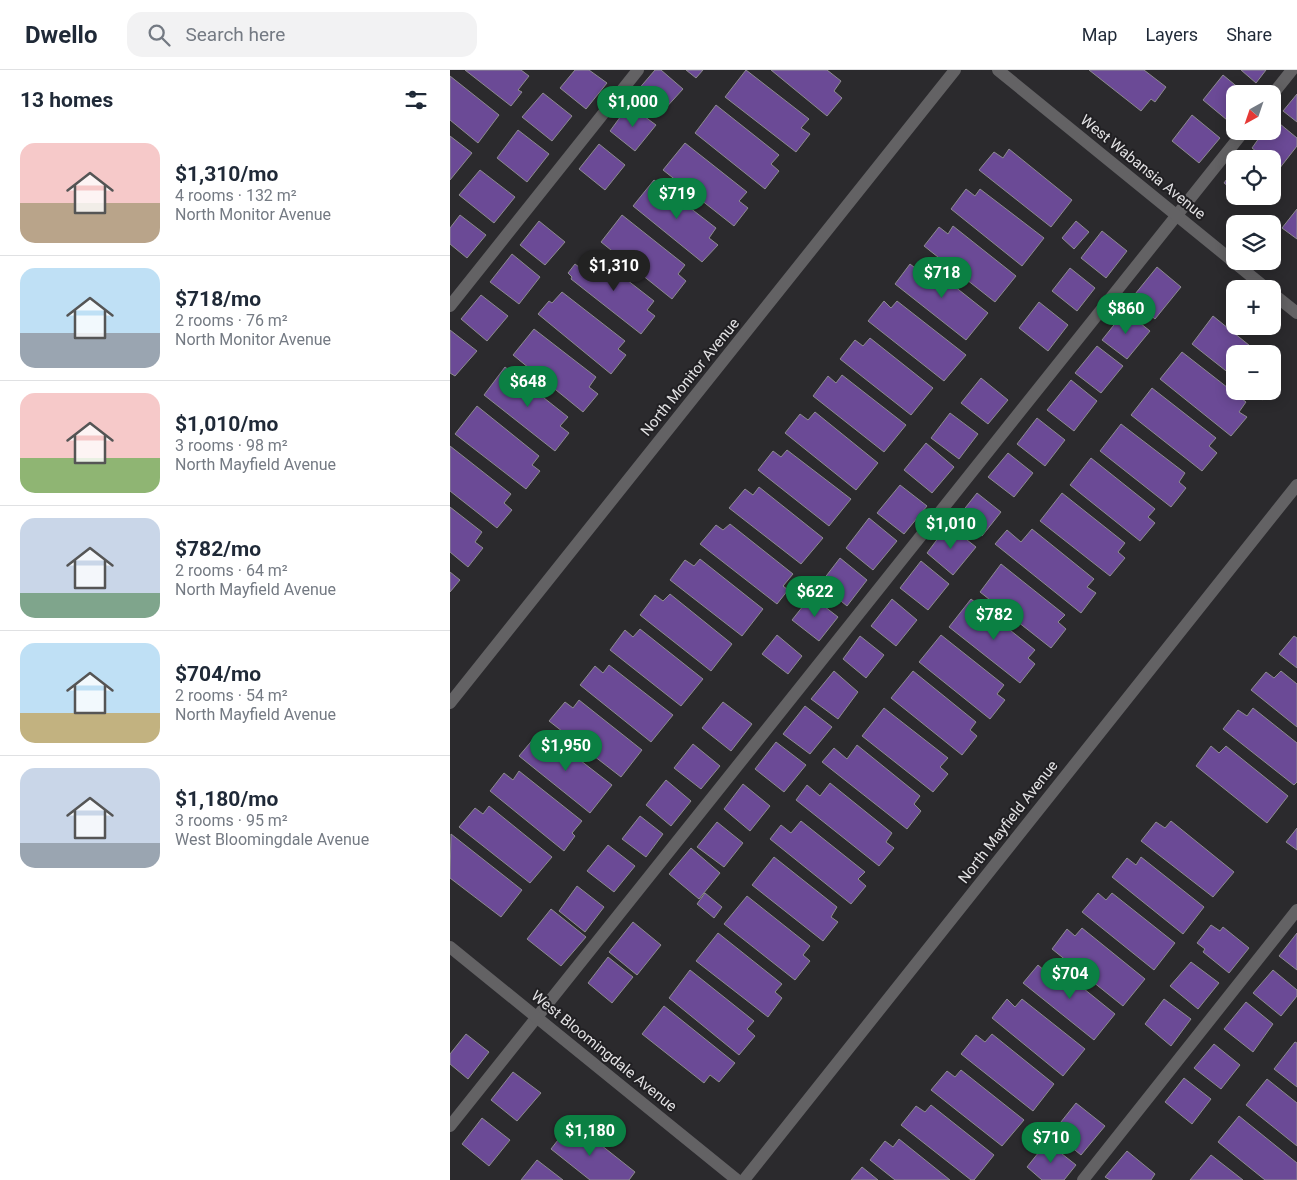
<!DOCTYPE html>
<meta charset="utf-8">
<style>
:root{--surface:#fff;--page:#f2f2f3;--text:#1f2937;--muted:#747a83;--line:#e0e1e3;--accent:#0b8043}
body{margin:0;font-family:Roboto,sans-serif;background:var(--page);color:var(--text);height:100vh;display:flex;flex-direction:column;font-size:19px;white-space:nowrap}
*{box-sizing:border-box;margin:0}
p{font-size:16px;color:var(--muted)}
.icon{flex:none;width:28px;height:28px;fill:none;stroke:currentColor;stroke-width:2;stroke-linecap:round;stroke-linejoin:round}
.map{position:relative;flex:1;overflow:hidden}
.sheet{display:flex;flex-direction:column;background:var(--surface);width:450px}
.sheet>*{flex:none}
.needle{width:32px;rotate:220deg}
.tools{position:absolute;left:776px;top:15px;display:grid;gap:10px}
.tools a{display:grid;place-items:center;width:55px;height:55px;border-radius:10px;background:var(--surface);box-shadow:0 2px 12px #0003;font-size:25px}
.price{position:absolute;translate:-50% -42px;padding:0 11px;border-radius:18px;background:var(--accent);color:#fff;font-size:16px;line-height:32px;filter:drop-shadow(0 1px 2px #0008)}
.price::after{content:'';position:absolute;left:50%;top:30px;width:15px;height:11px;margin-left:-8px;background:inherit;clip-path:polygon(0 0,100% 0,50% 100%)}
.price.active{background:#222;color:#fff}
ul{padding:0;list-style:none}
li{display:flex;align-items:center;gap:15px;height:125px;padding:0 20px}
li+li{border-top:1px solid var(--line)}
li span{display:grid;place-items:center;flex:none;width:140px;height:100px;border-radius:15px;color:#555}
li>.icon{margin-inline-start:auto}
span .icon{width:60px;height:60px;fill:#fffc;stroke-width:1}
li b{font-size:21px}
h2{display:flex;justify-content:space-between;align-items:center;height:60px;padding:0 20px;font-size:21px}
header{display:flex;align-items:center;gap:30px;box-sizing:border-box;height:70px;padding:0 25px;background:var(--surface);border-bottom:1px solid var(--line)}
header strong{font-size:24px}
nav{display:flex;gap:28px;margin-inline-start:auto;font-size:18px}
.search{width:350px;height:45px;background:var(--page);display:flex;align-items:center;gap:12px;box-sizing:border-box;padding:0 18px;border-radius:15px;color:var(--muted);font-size:19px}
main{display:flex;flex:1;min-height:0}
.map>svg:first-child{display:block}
</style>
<header>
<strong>Dwello</strong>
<div class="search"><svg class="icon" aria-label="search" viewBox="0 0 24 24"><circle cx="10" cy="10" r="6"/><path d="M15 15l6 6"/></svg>Search here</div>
<nav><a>Map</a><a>Layers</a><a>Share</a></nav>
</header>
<main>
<section class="sheet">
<h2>13 homes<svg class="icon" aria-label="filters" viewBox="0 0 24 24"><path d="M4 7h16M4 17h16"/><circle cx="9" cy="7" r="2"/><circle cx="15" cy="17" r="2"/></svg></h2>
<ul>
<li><span style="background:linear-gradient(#f6c9c9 60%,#b9a48a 0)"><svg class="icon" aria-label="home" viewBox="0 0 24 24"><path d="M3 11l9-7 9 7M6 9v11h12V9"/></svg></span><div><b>$1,310/mo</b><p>4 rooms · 132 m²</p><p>North Monitor Avenue</p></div></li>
<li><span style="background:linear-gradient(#bfe0f5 65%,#9aa5b1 0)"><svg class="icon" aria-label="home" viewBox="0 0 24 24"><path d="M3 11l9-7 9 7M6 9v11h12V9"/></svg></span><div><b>$718/mo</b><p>2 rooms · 76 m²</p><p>North Monitor Avenue</p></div></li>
<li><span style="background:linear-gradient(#f6c9c9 65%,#8fb573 0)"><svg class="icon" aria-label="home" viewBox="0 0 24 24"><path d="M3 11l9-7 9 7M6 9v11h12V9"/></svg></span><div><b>$1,010/mo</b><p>3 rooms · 98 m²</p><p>North Mayfield Avenue</p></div></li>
<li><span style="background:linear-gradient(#c9d6e8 75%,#7fa58c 0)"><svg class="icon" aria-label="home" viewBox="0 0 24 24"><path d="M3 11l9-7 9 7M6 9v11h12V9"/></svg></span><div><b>$782/mo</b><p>2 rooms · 64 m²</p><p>North Mayfield Avenue</p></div></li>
<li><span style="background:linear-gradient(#bfe0f5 70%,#c2b280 0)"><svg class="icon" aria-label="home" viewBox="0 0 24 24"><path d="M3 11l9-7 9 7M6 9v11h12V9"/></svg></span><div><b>$704/mo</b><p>2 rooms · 54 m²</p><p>North Mayfield Avenue</p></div></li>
<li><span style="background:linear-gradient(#c9d6e8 75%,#9aa5b1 0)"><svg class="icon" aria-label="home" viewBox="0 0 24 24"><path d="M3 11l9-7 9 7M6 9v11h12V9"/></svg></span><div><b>$1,180/mo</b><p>3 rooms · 95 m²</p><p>West Bloomingdale Avenue</p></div></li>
</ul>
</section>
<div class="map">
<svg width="847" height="1110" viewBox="0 0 847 1110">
<rect width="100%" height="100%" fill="#2b2a2d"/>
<g fill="#6b4a96" stroke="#8d8b8f">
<path d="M15,0H71L79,6L68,20L72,22L61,36Z"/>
<path d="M125,0H139L157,13L136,39L110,18Z"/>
<path d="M205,0H211L233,19L213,41L187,21Z"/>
<path d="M236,0H253L246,8Z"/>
<path d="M296,0L359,49L351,58L360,64L346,82L275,27Z"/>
<path d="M321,0H377L391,11L384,21L392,28L377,46Z"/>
<path d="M639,0H694L716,17L705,32L701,29L691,41Z"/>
<path d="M791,0H816L806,13Z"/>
<path d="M773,5L796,24H785V40L777,50L753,30Z"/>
<path d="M0,6L49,45L28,73L0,50Z"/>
<path d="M93,23L122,46L102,71L72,47Z"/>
<path d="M847,24V52L833,41Z"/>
<path d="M179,35L206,55L185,81L160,61Z"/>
<path d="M266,35L329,85L321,94L329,101L315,119L245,63Z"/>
<path d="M742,45L770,68L749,93L722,71Z"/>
<path d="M824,49L847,68V76L829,99L822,94V89H816L802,78L814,61H822Z"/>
<path d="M68,60L99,84L77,112L47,88Z"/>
<path d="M0,66L22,83L0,110Z"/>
<path d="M235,73L297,122L289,131L298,138L284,156L213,100Z"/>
<path d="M149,74L175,95L155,120L129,99Z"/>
<path d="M559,79L622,130L601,157L529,100L544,82L553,88Z"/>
<path d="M785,98V121L774,113Z"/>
<path d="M30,100L65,127L44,153L9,125Z"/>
<path d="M204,110L266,158L259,168L268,175L252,192L183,136Z"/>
<path d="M516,119L525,126L530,119L594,168L572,196L501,139Z"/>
<path d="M847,139V169L832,158Z"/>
<path d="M10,145L36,165L17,188L0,174V158Z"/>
<path d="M172,145L235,195L228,204L236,211L222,229L151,172Z"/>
<path d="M89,151L115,172L95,195L70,175Z"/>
<path d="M626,151L639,162L624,179L612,168Z"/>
<path d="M503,156L566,206L545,232L474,176L489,157L498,164Z"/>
<path d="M652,161L677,181L656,208L631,188Z"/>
<path d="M141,182L204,231L197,240L205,246L191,264L121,209L122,207L118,203L125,194L129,197Z"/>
<path d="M62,184L90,207L69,234L40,212Z"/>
<path d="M475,193L538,243L516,270L445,214L460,194L469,201Z"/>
<path d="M707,197L731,217L705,249L681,229Z"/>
<path d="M620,198L645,218L627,241L602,221Z"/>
<path d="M112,222L175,271L168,279L176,285L161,304L88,244L99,231L102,233Z"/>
<path d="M31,225L58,246L37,271L11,249Z"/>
<path d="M434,231L441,238L447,231L516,285L494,311L418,251Z"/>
<path d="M589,232L618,255L598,281L569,258Z"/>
<path d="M675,241L700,261L677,289L652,270Z"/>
<path d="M763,246L810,284H785V308L742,274Z"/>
<path d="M84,259L146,307L139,317L148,324L133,342L63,285Z"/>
<path d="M0,260L27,281L5,306L0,303Z"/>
<path d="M420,268L483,318L461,345L390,289L405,270L413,276Z"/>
<path d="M647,276L673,296L651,323L625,303Z"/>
<path d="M732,282L796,332L789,342L797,347L781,366L710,309Z"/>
<path d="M55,297L118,347L110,356L119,363L105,381L34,325Z"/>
<path d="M392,305L456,355L434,382L363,326L378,306L386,313Z"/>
<path d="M531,308L558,330L538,354L511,333Z"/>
<path d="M621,310L647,331L624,361L597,340Z"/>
<path d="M702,318L766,368L759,376L767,383L752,401L681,345Z"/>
<path d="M802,321H820L813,330Z"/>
<path d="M27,336L89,386L82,395L90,401L76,419L5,364Z"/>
<path d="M365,342L428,393L406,420L335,363L350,344L358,350Z"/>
<path d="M500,343L528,364L509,389L481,368Z"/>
<path d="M587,348L615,370L595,396L567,374Z"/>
<path d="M671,354L735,403L729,412L736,418L721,437L650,381Z"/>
<path d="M476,373L504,397L482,423L454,400Z"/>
<path d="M0,376L61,424L54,433L62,440L47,458L0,421Z"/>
<path d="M337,380L401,429L379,456L308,400L323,381L331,387Z"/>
<path d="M558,383L583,403L564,427L538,407Z"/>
<path d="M641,388L705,439L698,447L705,453L690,471L620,415Z"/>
<path d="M450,415L477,436L454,464L427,443Z"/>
<path d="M309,417L373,468L351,494L279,438L295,419L303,425Z"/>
<path d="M527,423L551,442L532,466L508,447Z"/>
<path d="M612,423L675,473L668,482L675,488L660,506L590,451Z"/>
<path d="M0,437L32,462L25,472L33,478L18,497L0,482Z"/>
<path d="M419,448L447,471L423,500L396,478Z"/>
<path d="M280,454L343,504L333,516L338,520L327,534L250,474L266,455L273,460Z"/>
<path d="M498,455L526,477L503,505L477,483Z"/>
<path d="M582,459L644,509L637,517L646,523L631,543L545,474L557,460L571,472Z"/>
<path d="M390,488L417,510L397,536L370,514Z"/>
<path d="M250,489L313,539L292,566L220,510L235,490L244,496Z"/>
<path d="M471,491L499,514L478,540L450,518Z"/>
<path d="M551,494L615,545L608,552L616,559L601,578L530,522Z"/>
<path d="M0,502L10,510L0,522Z"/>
<path d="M220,524L282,574L261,601L190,545L205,525L213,531Z"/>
<path d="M361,526L388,547L369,571L342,550Z"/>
<path d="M442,529L467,550L446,576L421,556Z"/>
<path d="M521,529L585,580L578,588L585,594L570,613L499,557Z"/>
<path d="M190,559L253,609L231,636L160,580L175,560L183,567Z"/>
<path d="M327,565L352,586L338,604L312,584Z"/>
<path d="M491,565L554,615L547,624L555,630L540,649L469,592Z"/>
<path d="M410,566L434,585L416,608L393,589Z"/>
<path d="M844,566L847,568V598L829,584Z"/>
<path d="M159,595L223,645L201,672L130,615L145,596L153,603Z"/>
<path d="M384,601L408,622L388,649L361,629Z"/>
<path d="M463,601L526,652L520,660L527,666L512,685L441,628Z"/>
<path d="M831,601L847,614V657L801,620L816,602L824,608Z"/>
<path d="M129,630L192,680L171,707L99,651L115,632L123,638Z"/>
<path d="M273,632L302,654L281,681L252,658Z"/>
<path d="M355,636L382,657L360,684L333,664Z"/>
<path d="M434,638L498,688L490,697L498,704L483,722L412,666Z"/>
<path d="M803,638L847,673V712L844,715L773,659L788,640L797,646Z"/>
<path d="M99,666L162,715L140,743L69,686L85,667L93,673Z"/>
<path d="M326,672L356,695L334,722L305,699Z"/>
<path d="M243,674L270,696L251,719L224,698Z"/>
<path d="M407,675L470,726L464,734L471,741L457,759L372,692L384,678L397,689Z"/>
<path d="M761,676L769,683L776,676L838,726L817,753L746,696Z"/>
<path d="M69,701L132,751L122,763L125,766L114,781L40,721L54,703L63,710Z"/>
<path d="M216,710L241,731L221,756L196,735Z"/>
<path d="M380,713L442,763L436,772L444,778L429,796L346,730L357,715L370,726Z"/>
<path d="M293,714L320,736L300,761L274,739Z"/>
<path d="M39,736L102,787L80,813L9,757L25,738L33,744Z"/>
<path d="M190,746L213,764L196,787L172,769Z"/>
<path d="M351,751L415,802L408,809L416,816L401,834L320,769L331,755L341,763Z"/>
<path d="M721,751L784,802L763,827L691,771L706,752L715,758Z"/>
<path d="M267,752L293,773L274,797L247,777Z"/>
<path d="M847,758V780L836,772Z"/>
<path d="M1,764L72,820L51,847L0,808Z"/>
<path d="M158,775L185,796L164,822L137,801Z"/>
<path d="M241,778L270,803L249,829L219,804Z"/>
<path d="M324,787L387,837L381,847L388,852L373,871L302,815Z"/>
<path d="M691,787L754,837L733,864L662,807L677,788L686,795Z"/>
<path d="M127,816L154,837L135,862L109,841Z"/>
<path d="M255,823L272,837L264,848L247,834Z"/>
<path d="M648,823L656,830L662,823L725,873L704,900L632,842Z"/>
<path d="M297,826L360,876L353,885L360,891L345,910L274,854Z"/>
<path d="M101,839L136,867L111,896L77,869Z"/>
<path d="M183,852L211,875L187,905L159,882Z"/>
<path d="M761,855L770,861L773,857L799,878L779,903L753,882L755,879L747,873Z"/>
<path d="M632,858L695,909L673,936L602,879L617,859L625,866Z"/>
<path d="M268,863L332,914L325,922L332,928L318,947L246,891Z"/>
<path d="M847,863V900L829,886Z"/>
<path d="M158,887L183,907L162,933L138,913Z"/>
<path d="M741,892L769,913L748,939L720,916Z"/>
<path d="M602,893L665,944L644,970L573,913L588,895L596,902Z"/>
<path d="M240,900L304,951L297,959L305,966L289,985L219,928Z"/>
<path d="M823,900L847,920V926L831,946L803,923Z"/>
<path d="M557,929L565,937L572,929L635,979L613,1006L542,948Z"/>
<path d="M714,929L741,949L721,976L695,954Z"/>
<path d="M796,932L823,954L803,982L774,959Z"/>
<path d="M214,936L285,993L269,1012L260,1005L254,1013L192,964Z"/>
<path d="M16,964L39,982L18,1009L0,994V984Z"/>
<path d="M542,964L604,1014L583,1041L511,984L526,965L535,972Z"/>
<path d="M845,972L847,973V1017L824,999Z"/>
<path d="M764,974L790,995L771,1019L744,998Z"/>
<path d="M511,1000L574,1050L552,1076L481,1020L497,1001L505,1007Z"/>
<path d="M63,1002L91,1023L67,1051L41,1030Z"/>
<path d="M734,1008L761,1029L742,1054L715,1032Z"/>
<path d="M817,1009L847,1033V1076L796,1035Z"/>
<path d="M626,1033L655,1056L631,1085L603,1062Z"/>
<path d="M481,1035L544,1085L524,1110H521L451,1055L466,1036L475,1042Z"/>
<path d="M789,1046L847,1093V1110H815L768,1072Z"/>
<path d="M32,1048L60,1070L39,1096L12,1074Z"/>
<path d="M122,1052L185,1102L179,1110H140L101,1079Z"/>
<path d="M449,1069L500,1110H445L420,1090L435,1071L443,1077Z"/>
<path d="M597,1072L626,1095L614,1110H592L577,1097Z"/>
<path d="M677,1081L705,1104L701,1110H660L655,1107Z"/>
<path d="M761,1085L793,1110H740Z"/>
<path d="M87,1090L113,1110H71Z"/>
<path d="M412,1097L428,1110H401Z"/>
</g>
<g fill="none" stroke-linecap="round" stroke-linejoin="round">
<g stroke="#636264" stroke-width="12">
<path d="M822,25L842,0"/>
<path d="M0,236L188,0"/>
<path d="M0,1056L794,61"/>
<path d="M633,1110L847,840"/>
</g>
<g stroke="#636264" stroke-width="12">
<path d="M548,0L817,219"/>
<path d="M822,223L847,243"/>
<path d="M0,633L505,0"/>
<path d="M0,877L287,1110"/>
<path d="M294,1110L847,415"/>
</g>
</g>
<g text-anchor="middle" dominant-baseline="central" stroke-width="4" stroke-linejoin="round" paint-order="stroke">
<g font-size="15" fill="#e3e2e4" stroke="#212023">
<text transform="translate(693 97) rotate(39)">West Wabansia Avenue</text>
<text transform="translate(240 307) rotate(-51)">North Monitor Avenue</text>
<text transform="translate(558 752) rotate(-52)">North Mayfield Avenue</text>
<text transform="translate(154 981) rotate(39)">West Bloomingdale Avenue</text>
</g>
</g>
</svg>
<div class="tools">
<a><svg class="needle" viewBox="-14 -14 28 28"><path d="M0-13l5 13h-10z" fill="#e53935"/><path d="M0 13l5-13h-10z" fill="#747a83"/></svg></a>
<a><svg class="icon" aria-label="locate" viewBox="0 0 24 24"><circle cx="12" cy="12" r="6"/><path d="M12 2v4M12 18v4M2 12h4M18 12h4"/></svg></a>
<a><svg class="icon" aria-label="layers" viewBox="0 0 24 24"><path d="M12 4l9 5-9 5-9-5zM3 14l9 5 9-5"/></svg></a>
<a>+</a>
<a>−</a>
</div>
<b class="price" style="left:183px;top:58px">$1,000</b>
<b class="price" style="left:227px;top:150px">$719</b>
<b class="price active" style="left:164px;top:222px">$1,310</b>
<b class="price" style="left:492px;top:229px">$718</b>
<b class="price" style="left:676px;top:265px">$860</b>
<b class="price" style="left:78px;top:338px">$648</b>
<b class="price" style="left:501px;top:480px">$1,010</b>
<b class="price" style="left:365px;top:548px">$622</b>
<b class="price" style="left:544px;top:571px">$782</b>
<b class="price" style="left:116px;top:702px">$1,950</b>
<b class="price" style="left:620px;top:930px">$704</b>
<b class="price" style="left:140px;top:1087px">$1,180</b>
<b class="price" style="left:601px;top:1094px">$710</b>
</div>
</main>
